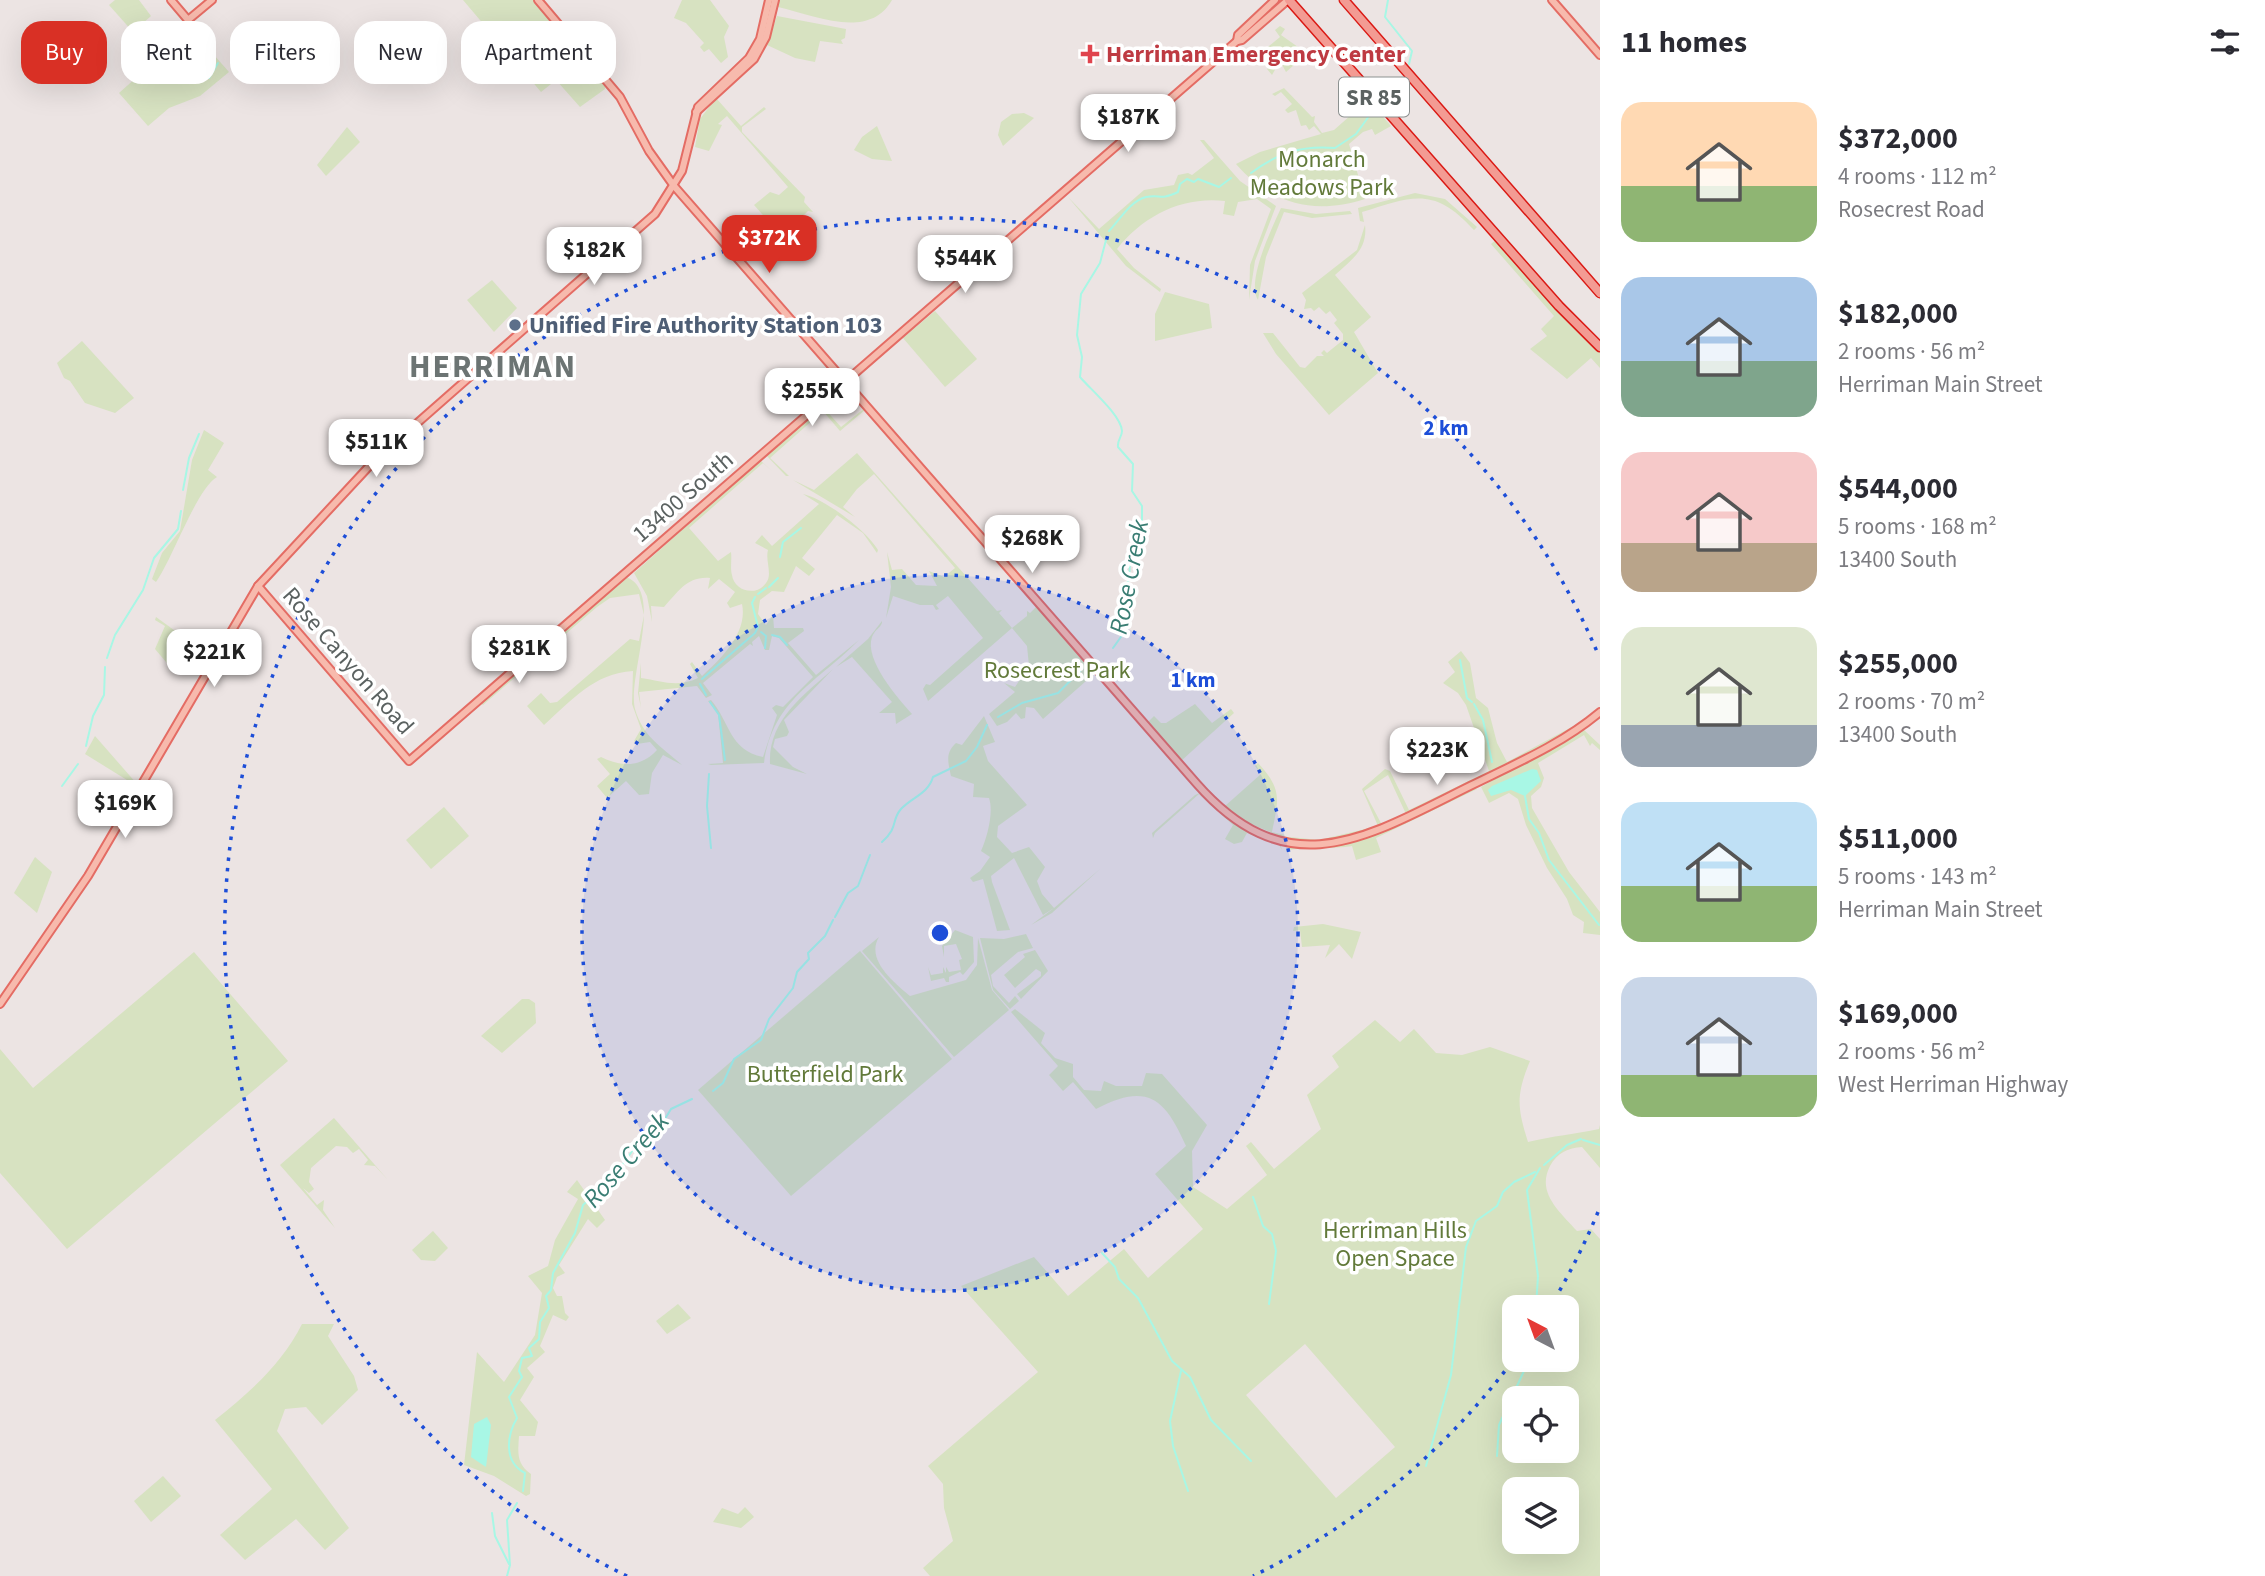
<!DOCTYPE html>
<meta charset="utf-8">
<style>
:root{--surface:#fff;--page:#f7f7f7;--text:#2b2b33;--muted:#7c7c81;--accent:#d93025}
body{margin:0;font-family:"Source Sans 3",sans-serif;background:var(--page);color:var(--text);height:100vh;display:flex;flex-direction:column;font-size:26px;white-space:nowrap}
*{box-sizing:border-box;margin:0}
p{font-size:23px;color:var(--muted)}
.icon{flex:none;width:38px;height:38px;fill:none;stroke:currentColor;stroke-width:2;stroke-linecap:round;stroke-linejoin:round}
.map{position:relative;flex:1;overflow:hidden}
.sheet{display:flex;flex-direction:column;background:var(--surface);width:665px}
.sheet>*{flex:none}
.top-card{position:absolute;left:21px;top:21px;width:665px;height:63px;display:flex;gap:14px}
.needle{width:46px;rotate:319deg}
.controls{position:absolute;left:1502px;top:1295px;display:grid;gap:14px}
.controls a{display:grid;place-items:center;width:77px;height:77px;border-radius:14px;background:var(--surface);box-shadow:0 7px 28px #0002;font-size:35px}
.price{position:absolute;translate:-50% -60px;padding:0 16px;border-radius:14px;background:#fff;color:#222;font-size:23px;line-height:46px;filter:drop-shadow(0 2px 4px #0008)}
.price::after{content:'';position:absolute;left:50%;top:42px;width:21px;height:16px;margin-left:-10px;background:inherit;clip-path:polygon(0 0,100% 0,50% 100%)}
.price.current{background:var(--accent);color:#fff}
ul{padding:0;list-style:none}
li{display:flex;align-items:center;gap:21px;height:175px;padding:0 21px}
li span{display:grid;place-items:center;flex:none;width:196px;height:140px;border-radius:21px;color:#555}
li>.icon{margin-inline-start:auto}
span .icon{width:84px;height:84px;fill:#fffc;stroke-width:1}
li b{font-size:30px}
h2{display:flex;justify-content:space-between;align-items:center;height:84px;padding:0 21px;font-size:30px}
.pill{padding:0 24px;border-radius:21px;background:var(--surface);box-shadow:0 7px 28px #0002;font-size:24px;line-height:63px}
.pill.current{background:var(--accent);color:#fff}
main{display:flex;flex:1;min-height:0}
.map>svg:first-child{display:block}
</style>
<main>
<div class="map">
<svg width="1600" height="1576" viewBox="0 0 1600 1576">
<rect width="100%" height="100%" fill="#ece4e3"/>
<g fill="#d7e2c1" fill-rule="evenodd">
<path d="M115,0H139L151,16L133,32L109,5Z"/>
<path d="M463,0H534L605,84V89L580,107L556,80L541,92Z"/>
<path d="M682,0H710L729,26L724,37L728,57L721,63L709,49L704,52L700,47L704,43L686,23L674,18Z"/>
<path d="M776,0H892C869,41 814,15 778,7Z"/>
<path d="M777,16L846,29L845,38L841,40L843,44L820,41L815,62L795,58L767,45Z"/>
<path d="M1280,26L1285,29L1281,35L1298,47L1287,57L1294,65L1286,72L1280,61L1272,75L1267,69L1273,63L1263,51L1280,37L1275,30Z"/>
<path d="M191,29L229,72L200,96L169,108L148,126L119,93Z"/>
<path d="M1284,88L1312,117L1315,116L1314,122L1322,133L1334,130L1368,100L1391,126L1375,135L1372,129L1363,132L1349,144L1365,199C1314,215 1272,205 1236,164L1260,152L1321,134L1314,126L1309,130L1306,125L1301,126L1296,110L1288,113L1285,110L1292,104L1281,92L1275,96L1272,94Z"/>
<path d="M716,98L741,126L764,107L766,109L742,127V132L805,197L804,202L813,212L808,211L801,218L805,224L785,240L754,205L770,192L779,195L788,187L727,116L718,124L722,125L709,151L695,147L700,119Z"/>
<path d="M1024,113L1034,118L1003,146L998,135L1001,122L1012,114Z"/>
<path d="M877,126L892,161L872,159L854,150L862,137Z"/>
<path d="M347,127L360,142L326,176L317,165Z"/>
<path d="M1200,140H1204L1240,181L1276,206L1255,261L1249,300L1250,265L1271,209L1257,199L1238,202L1234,216L1223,214L1225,201C1182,196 1143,216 1117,249L1134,268L1161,289L1160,292L1126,266L1068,197L1099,229L1144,190L1174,185L1178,175L1188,173L1192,175L1214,158Z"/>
<path d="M1415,193L1445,199L1477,227L1474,230C1434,186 1413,196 1362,212L1364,222L1360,221L1358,208Z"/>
<path d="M1281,208L1316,214L1350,211L1352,214L1312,218L1284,212L1266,257L1258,300C1246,281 1272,228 1281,208Z"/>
<path d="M1365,225C1368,250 1351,260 1335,275L1371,317L1354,332L1378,373L1329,415L1276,354L1263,333H1273L1300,367L1305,368L1317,356H1324L1321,353L1324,350L1327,353L1343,340V334L1334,323L1337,320L1330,311L1326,314L1319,307L1314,311L1311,308L1304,309L1306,300L1302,293L1357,250Z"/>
<path d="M1497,239L1600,350V368L1591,358L1567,379L1530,349L1547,336L1541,329L1554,316L1491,244Z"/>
<path d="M492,280L517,308L494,332L467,300Z"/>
<path d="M1165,292L1209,304L1212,328L1155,341V314Z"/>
<path d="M935,311L977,359L945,387L903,338Z"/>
<path d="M82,341L134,398L115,413L85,403L70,381L64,378L57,363Z"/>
<path d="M822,406L841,427L865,408L877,424L865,410L840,431L823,411L770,458L789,476H786L766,455Z"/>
<path d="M204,430L224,443L208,470L217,477C197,488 173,558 156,582L152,579L162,553L180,531L192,460Z"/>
<path d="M857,453L997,611L1002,610L999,613L1012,628L1027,616V611L1030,613L1036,607L1017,585L1102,682L1094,674L1043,719L1034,708L1026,707L1025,718L1021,719L1016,713L1007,722L997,726L989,714L1015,692L1004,683L1015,687L1029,666L1027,646L1012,628L928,701L923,689L926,684L930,685L983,638L948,596L936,605L939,609L936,610L933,605H920L893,596L886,618L891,587L887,552L892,570L902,569L916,585L937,586L929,571L944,577L955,568L874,474L857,489L843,507L855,517L793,480L814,490Z"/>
<path d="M760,460L773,472L763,463L689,528L718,561L731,552C732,560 730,568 732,575C734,591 756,597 766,583C773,574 765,561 768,550L755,543L762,535L772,546L819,504L803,494C825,499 866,530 878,550L877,553L863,533L837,515L802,558L815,569L809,576L796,566L784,592L772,591L760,600L758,614L766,625L773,615L774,628H803L804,631L788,643L816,675L859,640C818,682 773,699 764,763L711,765L708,764L723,763L718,713L708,701L711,700C730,722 729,750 763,757L777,715L772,708L776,705L783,707L813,677L779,638L772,636L769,650H765L759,636L752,642L753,646L750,644L703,683L712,695L706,698L697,686L639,692L641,708L638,693L641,663V678C662,681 677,688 698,678L690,664L692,662L702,676C722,658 748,632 742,604L730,608L727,603L735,592L719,579L708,589L710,578C687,576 678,592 664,607L651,606L652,622L647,596L634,573Z"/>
<path d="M626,577C665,591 627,677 635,709C643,737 662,747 682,765L663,755L652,773L649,794L639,795L626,781L607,798L597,786L610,774L597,759L601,757C622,767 640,768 657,750L650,742L637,744L634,741L641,729L632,704L633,671C594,673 571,701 544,725L527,706L541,693L550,703L557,702L630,639L639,641L644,615L639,594L610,598L597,607L483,705L480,703Z"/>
<path d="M156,617L189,641L180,656L190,662L187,668L177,662L172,669L155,649L165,626L155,620Z"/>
<path d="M882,621C883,626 875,629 872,637C864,660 898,698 912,714L896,724L895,713H879L892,702L852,657L836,667L868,639Z"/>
<path d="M1461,651L1470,663L1476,698L1488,708L1497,743L1507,762L1579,723L1546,745L1406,814L1388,775L1364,791L1382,825C1354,839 1323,844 1291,839L1290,837L1319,840L1378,826L1362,789L1385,769L1390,771L1409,810L1489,771L1466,705L1458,693L1443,683L1455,672L1448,662Z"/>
<path d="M833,669L784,720L789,732L787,736L775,739L773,747L793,767L807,774L770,764C768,720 804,695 833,669Z"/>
<path d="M1195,704L1212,723L1231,709L1234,713L1181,761L1148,722L1154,716L1161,723H1166Z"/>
<path d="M984,716L995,742L983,746L988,761L1027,805L998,826L997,837L1012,853L1029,847L1045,867L1037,881L1042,894L1054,908L1100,869L1052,913L1031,925L1054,908L1043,915L1014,858L991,876L992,882L1010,930L997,931L983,879L973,882L970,878L980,871L990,857L981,851C987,838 994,812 989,798L973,797L974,784L951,776C948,762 945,753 956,743L962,745Z"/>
<path d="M1583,729L1600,745V750L1592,743L1590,746L1584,735L1538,763L1544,778L1541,787L1531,796L1532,808L1569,872L1600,912V935L1583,933L1584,922L1573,915L1567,899L1547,868L1526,825L1518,799L1509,793L1489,803L1481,787Z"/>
<path d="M95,736L137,784L135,785L85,754Z"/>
<path d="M1258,763C1282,789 1279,798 1272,832L1285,835L1282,837L1237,818L1206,789L1225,806L1261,774L1255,766Z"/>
<path d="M1473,788L1477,789L1376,838L1381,852L1356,860L1352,846C1337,849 1294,847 1286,851L1290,845C1359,853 1413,817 1473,788Z"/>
<path d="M1200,793L1232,821L1280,843L1282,850L1279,845L1247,833L1242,842L1234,844L1225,839L1233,825L1199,794L1155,833L1153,838L1152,833L1195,795Z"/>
<path d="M444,807L469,836L431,869L406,840Z"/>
<path d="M35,857L52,872L37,913L14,893Z"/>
<path d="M1323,924L1361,932L1352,959L1339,944L1325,958L1330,945L1302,947L1300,930L1293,931L1294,927Z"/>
<path d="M955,930L973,937L974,962L963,975L960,972L949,977V982H946L944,978L931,981L928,967L931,975L943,973V967L946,973V967L949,972L961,970L959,960L962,959L956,944L944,946V957L942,946Z"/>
<path d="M1026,934L1033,948L1018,952L991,975L993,986L1009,1003L1015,996L1019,1001L1010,1009L993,990L980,938L1004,939Z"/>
<path d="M879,937C865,960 895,983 910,996L966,980L977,965L978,938L992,990L1009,1010L954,1057L862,951Z"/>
<path d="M1035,950L1048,971L1021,999L1017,994L1041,976V972L1036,969L1015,988L1004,975L1025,957L1023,954Z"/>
<path d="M860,951L952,1059L791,1196L698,1090Z"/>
<path d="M194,952L288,1061L67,1249L0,1173V1049L33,1088Z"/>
<path d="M522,999H529L535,1003L536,1023L502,1053L481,1036Z"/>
<path d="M1015,1009L1045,1033L1041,1043L1055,1058L1073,1064V1077L1084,1090L1101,1091L1104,1081L1116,1086H1142L1146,1073L1162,1074L1207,1125L1192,1151L1193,1187L1227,1209L1267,1175L1246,1146L1251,1142L1274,1169L1321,1129L1307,1095L1339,1067L1332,1056L1375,1020L1400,1042L1414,1029L1436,1053L1462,1055L1490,1047L1530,1061C1516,1095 1517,1107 1528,1142C1552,1136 1576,1134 1599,1129L1600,1125V1168L1582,1147C1568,1148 1557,1153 1550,1166C1536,1193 1560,1212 1577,1231L1591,1229L1600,1239V1576H930L923,1568L953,1541L944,1508L943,1484L928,1466L1038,1372L961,1286L1034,1257L1068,1296L1124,1249L1148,1278L1203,1229L1155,1174L1186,1146C1165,1098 1147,1082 1096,1109L1073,1082L1063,1091L1049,1075L1058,1066L1011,1012ZM1514,1307H1566V1360H1514ZM1305,1344L1395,1447L1336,1498L1246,1395ZM1514,1398H1566V1451H1514ZM1514,1489H1566V1542H1514Z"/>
<path d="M334,1118L388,1180L375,1166L364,1165L368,1160L359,1149L353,1153L347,1147L336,1146L311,1168L309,1182L314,1189L309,1193L303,1188L317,1205L324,1200L323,1210L335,1228L280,1165Z"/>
<path d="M577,1180L605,1220L597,1228L588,1219L559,1265L565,1273L557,1277L553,1288L557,1296H562L565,1313L569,1317L566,1321L553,1315L540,1346L545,1352L527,1368L534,1377L520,1400L538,1422L535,1436H519C518,1452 516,1464 531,1474L530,1494L526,1496L494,1476L464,1465L477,1352L504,1382L535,1335L542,1293L528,1276L548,1266L555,1240L578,1199L567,1192Z"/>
<path d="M433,1231L448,1248L435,1261L421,1260L412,1250Z"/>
<path d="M678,1304L691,1318L667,1334L656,1321Z"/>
<path d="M302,1324H334L328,1336L354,1376L358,1390L322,1425L306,1407L285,1409L277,1431L349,1528L325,1550L296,1519L245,1560L220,1535L272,1489L215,1420C250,1392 282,1364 302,1324Z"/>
<path d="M163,1476L181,1496L151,1522L134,1501Z"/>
<path d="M745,1507L754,1517L741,1528L713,1522L722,1508L738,1514Z"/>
</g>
<g fill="#a8f7e5">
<path d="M1532,769L1537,770L1541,781L1525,796L1511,790L1491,796L1488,790L1492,786Z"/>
<path d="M487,1417L491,1425L486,1467L471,1457L474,1424Z"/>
</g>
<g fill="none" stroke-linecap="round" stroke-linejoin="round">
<g stroke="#a8f7e5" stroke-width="2">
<path d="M1388,0L1385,17L1412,51L1409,64"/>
<path d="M209,78L218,63"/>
<path d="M1251,173C1278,153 1301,145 1335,148L1356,134L1372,112"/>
<path d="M1109,231C1119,221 1130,201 1146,197C1163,194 1158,201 1178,192L1180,184L1187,179L1194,182L1198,179L1219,187L1231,178"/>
<path d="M1106,240L1100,263L1081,294L1077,335L1082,357L1080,377C1090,389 1121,415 1122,431C1122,437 1117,440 1118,447L1133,464L1132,491L1142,506V521L1131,548L1129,579L1123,595L1126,606L1123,634L1113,648"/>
<path d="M183,490L189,458L199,434"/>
<path d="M780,557L783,542L801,528"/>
<path d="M769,587L778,578"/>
<path d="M758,594L766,588"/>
<path d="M761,632L766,636L765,648"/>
<path d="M772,635L780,637L787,645"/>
<path d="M107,658L115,635L143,590L154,558L178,529L181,511"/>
<path d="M1460,660L1467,698L1472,702"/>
<path d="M702,679L755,633L758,627L752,603L755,597"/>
<path d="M700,684L706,695"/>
<path d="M710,702L719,715L725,760"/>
<path d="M1474,704L1483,720L1492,762"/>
<path d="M998,717L1022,703L1058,693L1080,671"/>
<path d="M86,746L93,716L104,695L105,667"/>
<path d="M709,774L707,806L711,848"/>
<path d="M62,786L78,764"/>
<path d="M1525,796L1529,819L1539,833L1549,860L1599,925"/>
<path d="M882,842C899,827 891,820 901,809C912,797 928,794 933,777L966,761L977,747L987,725"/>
<path d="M835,917L848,893L858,886L870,855"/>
<path d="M713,1091L723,1083L734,1059L761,1040L769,1019L793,988L797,972L809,959L808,953L825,936L833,920"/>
<path d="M1583,1140L1600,1145"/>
<path d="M1544,1165L1567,1145L1581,1139"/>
<path d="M1514,1182L1535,1172"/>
<path d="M1253,1197L1263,1226L1272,1234L1276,1251L1269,1304"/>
<path d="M1102,1253L1115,1267L1119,1279L1138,1298L1172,1361L1190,1377L1211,1420L1251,1461"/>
<path d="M1536,1307L1538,1276L1527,1190L1540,1168"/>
<path d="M1181,1371L1170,1421L1173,1446L1188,1491"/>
<path d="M1497,1456L1499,1425L1529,1360"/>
<path d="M1426,1466L1451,1375L1466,1247L1476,1221L1497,1206L1503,1192L1513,1183"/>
<path d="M523,1491L525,1473C503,1462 507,1435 517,1418L509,1397L522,1377L519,1371L522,1358L532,1356L529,1348L539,1339L540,1322L549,1308L546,1296L551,1290L553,1273L575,1233L583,1205L612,1179L646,1132L660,1127L671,1109L692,1099"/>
<path d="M492,1513L495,1536L509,1564"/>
<path d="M507,1576L510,1565L507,1520L517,1503"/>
</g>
<defs>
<g id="major">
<path d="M171,0L188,20L212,0"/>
<path d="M538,0L620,97L649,151L674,186L1197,784C1289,888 1367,837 1470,786C1515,764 1562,744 1600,712"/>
<path d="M1552,0L1600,55"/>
<path d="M1237,41L1238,35L1275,0"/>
<path d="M696,112L754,59L766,37L775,0"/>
<path d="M258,586L409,761L1237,41L1242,40L1288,0"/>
<path d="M0,1004L88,876L258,586L374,461L655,214L682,171L698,107L749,58L760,39L769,0"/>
</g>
<g id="highway">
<path d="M1289,0L1559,306L1600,347"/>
<path d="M1344,0L1600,293"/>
</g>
</defs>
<use href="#major" stroke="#e46c64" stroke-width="10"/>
<use href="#highway" stroke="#da1a15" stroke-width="11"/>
<use href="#major" stroke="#f7baad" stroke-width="6"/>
<use href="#highway" stroke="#f39b93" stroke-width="8"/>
</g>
<circle cx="940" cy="933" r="358" fill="#1d4ed8" fill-opacity=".12"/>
<g fill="none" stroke="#1d4ed8" stroke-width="3.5" stroke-dasharray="3.5 7">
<circle cx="940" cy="933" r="358"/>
<path d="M1598 1212A715 715 0 0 1 1550 1307M1511 1363A715 715 0 0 1 1253 1576M627 1576A715 715 0 1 1 1598 654"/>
</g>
<path fill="#e0444e" stroke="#fff" stroke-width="2.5" d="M1086.5 43.5h7v7h7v7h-7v7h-7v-7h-7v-7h7z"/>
<circle fill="#5c6f8a" stroke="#fff" stroke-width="2.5" cx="515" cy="325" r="7"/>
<g text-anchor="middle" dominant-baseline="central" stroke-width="7" stroke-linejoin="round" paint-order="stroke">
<rect fill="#fff" stroke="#8c9190" stroke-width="2" x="1339" y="77.5" width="70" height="39" rx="5"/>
<g font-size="23" font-weight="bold" fill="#5b6261">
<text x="1374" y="97">SR 85</text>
</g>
<g font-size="24" font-weight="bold" fill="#be3a42" stroke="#fff" text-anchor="start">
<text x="1106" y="54">Herriman Emergency Center</text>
</g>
<g font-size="24" fill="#627a3a" stroke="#fff">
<text x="1322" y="159">Monarch<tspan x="1322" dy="28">Meadows Park</tspan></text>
<text x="1057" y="670">Rosecrest Park</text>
<text x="825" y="1074">Butterfield Park</text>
<text x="1395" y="1230">Herriman Hills<tspan x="1395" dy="28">Open Space</tspan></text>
</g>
<g font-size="24" font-weight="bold" fill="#4e5e75" stroke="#fff" text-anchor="start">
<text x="529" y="325">Unified Fire Authority Station 103</text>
</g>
<g font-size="24" fill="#5b6261" stroke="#fff">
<text transform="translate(683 497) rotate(-41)">13400 South</text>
<text transform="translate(348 661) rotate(49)">Rose Canyon Road</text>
</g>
<g font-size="26" font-style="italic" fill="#397d73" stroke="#fff">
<text transform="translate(1129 577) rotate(-79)">Rose Creek</text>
<text transform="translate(626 1160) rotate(-49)">Rose Creek</text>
</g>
<g font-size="32" font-weight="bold" letter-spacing="2" fill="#6c7473" stroke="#fff">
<text x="493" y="367">HERRIMAN</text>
</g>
</g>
<circle cx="940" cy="933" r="10" fill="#1d4ed8" stroke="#fff" stroke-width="3.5"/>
<g font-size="21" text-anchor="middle" font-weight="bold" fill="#1d4ed8" stroke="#fff" stroke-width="7" stroke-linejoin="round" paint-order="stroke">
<text x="1446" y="435">2 km</text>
<text x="1193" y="687">1 km</text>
</g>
</svg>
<div class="controls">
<a><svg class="needle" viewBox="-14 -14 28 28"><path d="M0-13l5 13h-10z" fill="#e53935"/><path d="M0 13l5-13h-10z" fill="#7c7c81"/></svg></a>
<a><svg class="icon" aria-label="locate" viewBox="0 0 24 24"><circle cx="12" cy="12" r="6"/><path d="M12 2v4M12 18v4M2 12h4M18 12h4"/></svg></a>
<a><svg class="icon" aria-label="layers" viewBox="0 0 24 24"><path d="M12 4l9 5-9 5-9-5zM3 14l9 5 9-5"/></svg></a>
</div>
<b class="price" style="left:1128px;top:154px">$187K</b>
<b class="price current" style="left:769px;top:275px">$372K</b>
<b class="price" style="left:594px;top:287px">$182K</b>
<b class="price" style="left:965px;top:295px">$544K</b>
<b class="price" style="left:812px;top:428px">$255K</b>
<b class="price" style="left:376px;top:479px">$511K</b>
<b class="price" style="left:1032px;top:575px">$268K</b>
<b class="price" style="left:519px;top:685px">$281K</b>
<b class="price" style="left:214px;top:689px">$221K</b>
<b class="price" style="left:1437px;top:787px">$223K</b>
<b class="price" style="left:125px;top:840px">$169K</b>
<div class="top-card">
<a class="pill current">Buy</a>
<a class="pill">Rent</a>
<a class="pill">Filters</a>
<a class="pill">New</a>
<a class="pill">Apartment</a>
</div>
</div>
<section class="sheet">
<h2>11 homes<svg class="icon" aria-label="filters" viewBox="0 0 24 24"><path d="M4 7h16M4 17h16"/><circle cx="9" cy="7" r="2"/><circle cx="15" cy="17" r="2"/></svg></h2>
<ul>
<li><span style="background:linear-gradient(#ffd9b3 60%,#8fb573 0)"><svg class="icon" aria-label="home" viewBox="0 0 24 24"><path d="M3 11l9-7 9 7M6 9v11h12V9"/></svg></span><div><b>$372,000</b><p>4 rooms · 112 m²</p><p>Rosecrest Road</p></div></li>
<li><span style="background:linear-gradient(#a9c7e8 60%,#7fa58c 0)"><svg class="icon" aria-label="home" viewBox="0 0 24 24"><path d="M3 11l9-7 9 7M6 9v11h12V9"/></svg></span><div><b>$182,000</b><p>2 rooms · 56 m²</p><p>Herriman Main Street</p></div></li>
<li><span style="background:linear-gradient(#f6c9c9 65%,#b9a48a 0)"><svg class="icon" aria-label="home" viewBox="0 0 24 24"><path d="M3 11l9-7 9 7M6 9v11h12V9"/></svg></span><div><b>$544,000</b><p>5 rooms · 168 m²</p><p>13400 South</p></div></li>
<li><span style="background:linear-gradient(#dfe7d0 70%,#9aa5b1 0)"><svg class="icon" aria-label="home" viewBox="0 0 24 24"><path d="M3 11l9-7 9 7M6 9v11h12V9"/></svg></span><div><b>$255,000</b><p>2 rooms · 70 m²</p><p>13400 South</p></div></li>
<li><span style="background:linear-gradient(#bfe0f5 60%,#8fb573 0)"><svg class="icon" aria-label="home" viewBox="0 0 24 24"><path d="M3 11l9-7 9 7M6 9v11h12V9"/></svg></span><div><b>$511,000</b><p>5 rooms · 143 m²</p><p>Herriman Main Street</p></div></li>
<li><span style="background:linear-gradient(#c9d6e8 70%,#8fb573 0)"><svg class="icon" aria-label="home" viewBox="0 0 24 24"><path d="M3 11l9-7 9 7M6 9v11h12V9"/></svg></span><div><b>$169,000</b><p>2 rooms · 56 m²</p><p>West Herriman Highway</p></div></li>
</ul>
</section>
</main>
